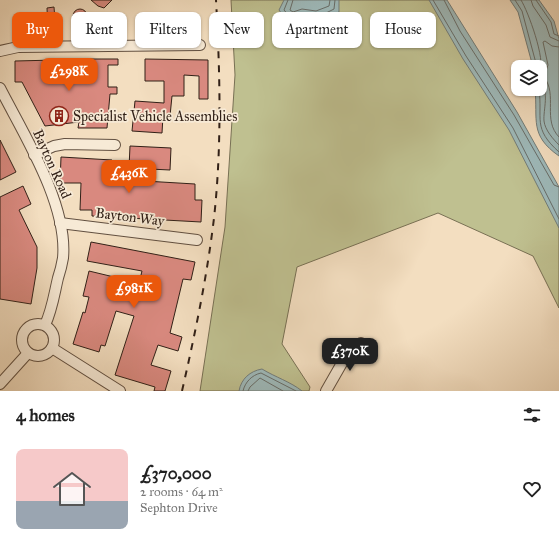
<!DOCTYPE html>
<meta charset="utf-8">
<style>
:root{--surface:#fff;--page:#f2f2f2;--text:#222;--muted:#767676;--accent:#ea580c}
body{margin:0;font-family:"IM FELL Great Primer",serif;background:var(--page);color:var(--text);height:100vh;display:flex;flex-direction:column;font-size:15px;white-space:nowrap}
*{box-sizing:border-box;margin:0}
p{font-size:13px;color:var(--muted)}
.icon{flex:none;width:22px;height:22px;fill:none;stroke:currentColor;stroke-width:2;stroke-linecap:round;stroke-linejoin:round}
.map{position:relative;height:391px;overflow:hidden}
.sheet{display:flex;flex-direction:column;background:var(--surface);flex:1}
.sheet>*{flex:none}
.top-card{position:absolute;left:12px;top:12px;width:535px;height:36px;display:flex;gap:8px}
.fabs{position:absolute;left:511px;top:60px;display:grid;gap:8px}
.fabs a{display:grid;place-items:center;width:36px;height:36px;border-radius:8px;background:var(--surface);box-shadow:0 1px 3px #0004;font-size:20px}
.price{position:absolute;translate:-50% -34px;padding:0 9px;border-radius:8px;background:var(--accent);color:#fff;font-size:13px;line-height:26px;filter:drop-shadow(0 1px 2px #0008)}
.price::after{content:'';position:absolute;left:50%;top:24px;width:12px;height:9px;margin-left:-6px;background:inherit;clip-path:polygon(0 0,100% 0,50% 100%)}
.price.selected{background:#222;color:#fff}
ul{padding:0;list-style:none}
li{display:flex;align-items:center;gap:12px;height:100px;padding:0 16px}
li span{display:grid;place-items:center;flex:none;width:112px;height:80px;border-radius:8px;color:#555}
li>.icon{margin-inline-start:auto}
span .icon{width:48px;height:48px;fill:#fffc;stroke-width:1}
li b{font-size:17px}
h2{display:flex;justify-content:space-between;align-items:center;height:48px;padding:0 16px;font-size:17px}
.chip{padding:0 14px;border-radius:8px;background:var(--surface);box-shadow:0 1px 3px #0004;font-size:14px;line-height:36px}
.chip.selected{background:var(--accent);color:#fff}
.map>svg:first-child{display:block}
</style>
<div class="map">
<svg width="559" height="391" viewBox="0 0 559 391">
<rect width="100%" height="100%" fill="#f3dec0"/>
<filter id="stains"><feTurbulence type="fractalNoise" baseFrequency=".005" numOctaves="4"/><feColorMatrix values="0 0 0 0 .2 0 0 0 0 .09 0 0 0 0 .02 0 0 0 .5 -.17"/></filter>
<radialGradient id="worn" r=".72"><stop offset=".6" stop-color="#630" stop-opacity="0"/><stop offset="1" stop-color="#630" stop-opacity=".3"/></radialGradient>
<path fill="#bfc090" stroke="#787054" d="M231,0H438L559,209V308L533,256L438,213L297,267L282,344L310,387L309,391H200L225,227L235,75Z"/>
<g fill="#9ebabb" stroke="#727c79">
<path d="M284,0H339V12L321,19L314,27L310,26V19L302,18L289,24L279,10Z"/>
<path d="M429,0H447L517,112L559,187V228L509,130L463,59Z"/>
<path d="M510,0H539L554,21L559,39V156C529,135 538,120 535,89H540V67H533L518,12Z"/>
<path d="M188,18L190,36L177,37L175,19Z"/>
<path d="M262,369C275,377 291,382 302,391H239C241,379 250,371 262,369Z"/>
</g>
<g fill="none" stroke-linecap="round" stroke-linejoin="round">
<g stroke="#686d69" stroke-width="1">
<path d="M288,0L284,10L291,18C302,14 306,14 316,18L334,9L335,0"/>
<path d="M293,0L290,10L293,12L302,9L316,11L329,6L330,0"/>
<path d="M433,0L466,56L513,128L559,219"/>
<path d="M444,0L460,31L514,115L554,185L559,187"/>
<path d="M515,0L522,11L537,67"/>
<path d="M521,0C528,11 546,60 540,72"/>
<path d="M531,0L533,6L546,25L550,37L559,41"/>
<path d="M536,0L551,22L554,34L559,36"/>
<path d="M559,47L552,46L545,41L543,42L548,65L544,77C558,95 542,120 559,137"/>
<path d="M540,82C550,91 543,110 544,121C545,130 553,139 559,145"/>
<path d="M539,89C543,119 532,128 559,152"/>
<path d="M243,391C245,382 252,375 261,373L296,391"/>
<path d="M248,391L250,387L260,378L283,391"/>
</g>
</g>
<g fill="#d9897f" stroke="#312017">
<path d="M91,0H112L104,8L98,6Z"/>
<path d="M54,7L56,33H48L47,8Z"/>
<circle cx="80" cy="16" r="7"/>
<path d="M36,13L37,29L47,28V34L27,36L26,14Z"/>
<path d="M77,59H118V65H108V87H117V94H110L107,128H78L79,122L45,126L22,82H15V61L56,60V76H77Z"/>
<path d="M145,59L208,60V99H199V76L184,75V96H172L170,116H163L162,133L132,131L135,101L164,103V81H145Z"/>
<path d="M0,140L16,172L0,180Z"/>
<path d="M130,146L171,148L170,170L129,168Z"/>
<path d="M61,157L112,160L111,179L195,184V200H202L201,222L92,216V210H80L81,183H60Z"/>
<path d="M23,186L31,204L19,210L37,247V268L31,304L0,299V197Z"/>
<path d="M91,242L195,262L191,280L183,279L170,333L182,337L178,351L158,345L151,365L171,371L165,391H154L155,387L115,375L134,316L116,311L105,346L101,345L99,352L73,344L83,312L85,313L89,297L83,296L89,271L139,283L142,271L87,261Z"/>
</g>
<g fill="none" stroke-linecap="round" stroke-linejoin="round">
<defs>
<g id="minor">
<path d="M0,51L18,47L200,45"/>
<path d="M0,88C24,135 68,204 63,258C62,264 60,272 58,278C54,295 52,310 45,325"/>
<path d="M34,155L54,146L65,144L115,145"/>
<path d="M60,223L197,240"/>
<circle cx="38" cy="340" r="16"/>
<path d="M52,348L120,391"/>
<path d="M0,384L28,353"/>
<path d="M326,391L342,363L361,343"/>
</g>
</defs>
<use href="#minor" stroke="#625041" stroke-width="12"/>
<use href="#minor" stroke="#f7ead6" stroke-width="10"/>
<path stroke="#312017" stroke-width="2" stroke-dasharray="7 7" stroke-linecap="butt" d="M182,391C195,334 207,277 214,218C222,146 220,72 216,0"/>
</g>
<defs>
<symbol id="building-ring" viewBox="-11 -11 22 22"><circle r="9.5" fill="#f7ead6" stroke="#8f2418" stroke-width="1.5"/><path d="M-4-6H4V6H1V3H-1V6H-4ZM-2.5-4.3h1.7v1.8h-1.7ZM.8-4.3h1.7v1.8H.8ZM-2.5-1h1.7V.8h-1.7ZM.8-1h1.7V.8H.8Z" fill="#8f2418"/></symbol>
</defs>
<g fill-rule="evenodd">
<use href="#building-ring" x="48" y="105" width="22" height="22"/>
</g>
<g text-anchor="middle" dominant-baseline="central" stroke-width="3.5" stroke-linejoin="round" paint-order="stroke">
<g font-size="14" fill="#312017" stroke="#f7ead6" text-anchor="start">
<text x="73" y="116">Specialist Vehicle Assemblies</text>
</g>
<g font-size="14" fill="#312017" stroke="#f7ead6">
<text transform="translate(52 164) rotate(66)">Bayton Road</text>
<text transform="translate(130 217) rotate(7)">Bayton Way</text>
</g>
</g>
<rect width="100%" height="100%" filter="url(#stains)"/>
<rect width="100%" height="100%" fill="url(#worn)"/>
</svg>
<div class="fabs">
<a><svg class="icon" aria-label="layers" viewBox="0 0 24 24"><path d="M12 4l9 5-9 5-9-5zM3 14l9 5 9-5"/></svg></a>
</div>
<b class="price" style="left:69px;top:92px">£298K</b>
<b class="price" style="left:129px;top:194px">£436K</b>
<b class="price" style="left:134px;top:309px">£981K</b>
<b class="price selected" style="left:350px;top:372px">£370K</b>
<div class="top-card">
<a class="chip selected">Buy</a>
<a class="chip">Rent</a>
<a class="chip">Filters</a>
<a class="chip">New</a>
<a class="chip">Apartment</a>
<a class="chip">House</a>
</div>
</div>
<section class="sheet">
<h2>4 homes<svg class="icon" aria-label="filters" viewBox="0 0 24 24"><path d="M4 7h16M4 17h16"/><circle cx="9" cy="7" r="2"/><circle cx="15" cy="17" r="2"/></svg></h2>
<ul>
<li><span style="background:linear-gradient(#f6c9c9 65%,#9aa5b1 0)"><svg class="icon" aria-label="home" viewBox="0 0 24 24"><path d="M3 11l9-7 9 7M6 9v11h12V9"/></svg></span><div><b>£370,000</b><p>2 rooms · 64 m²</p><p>Sephton Drive</p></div><svg class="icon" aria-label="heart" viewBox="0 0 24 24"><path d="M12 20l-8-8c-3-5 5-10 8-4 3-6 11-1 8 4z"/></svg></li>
</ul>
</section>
